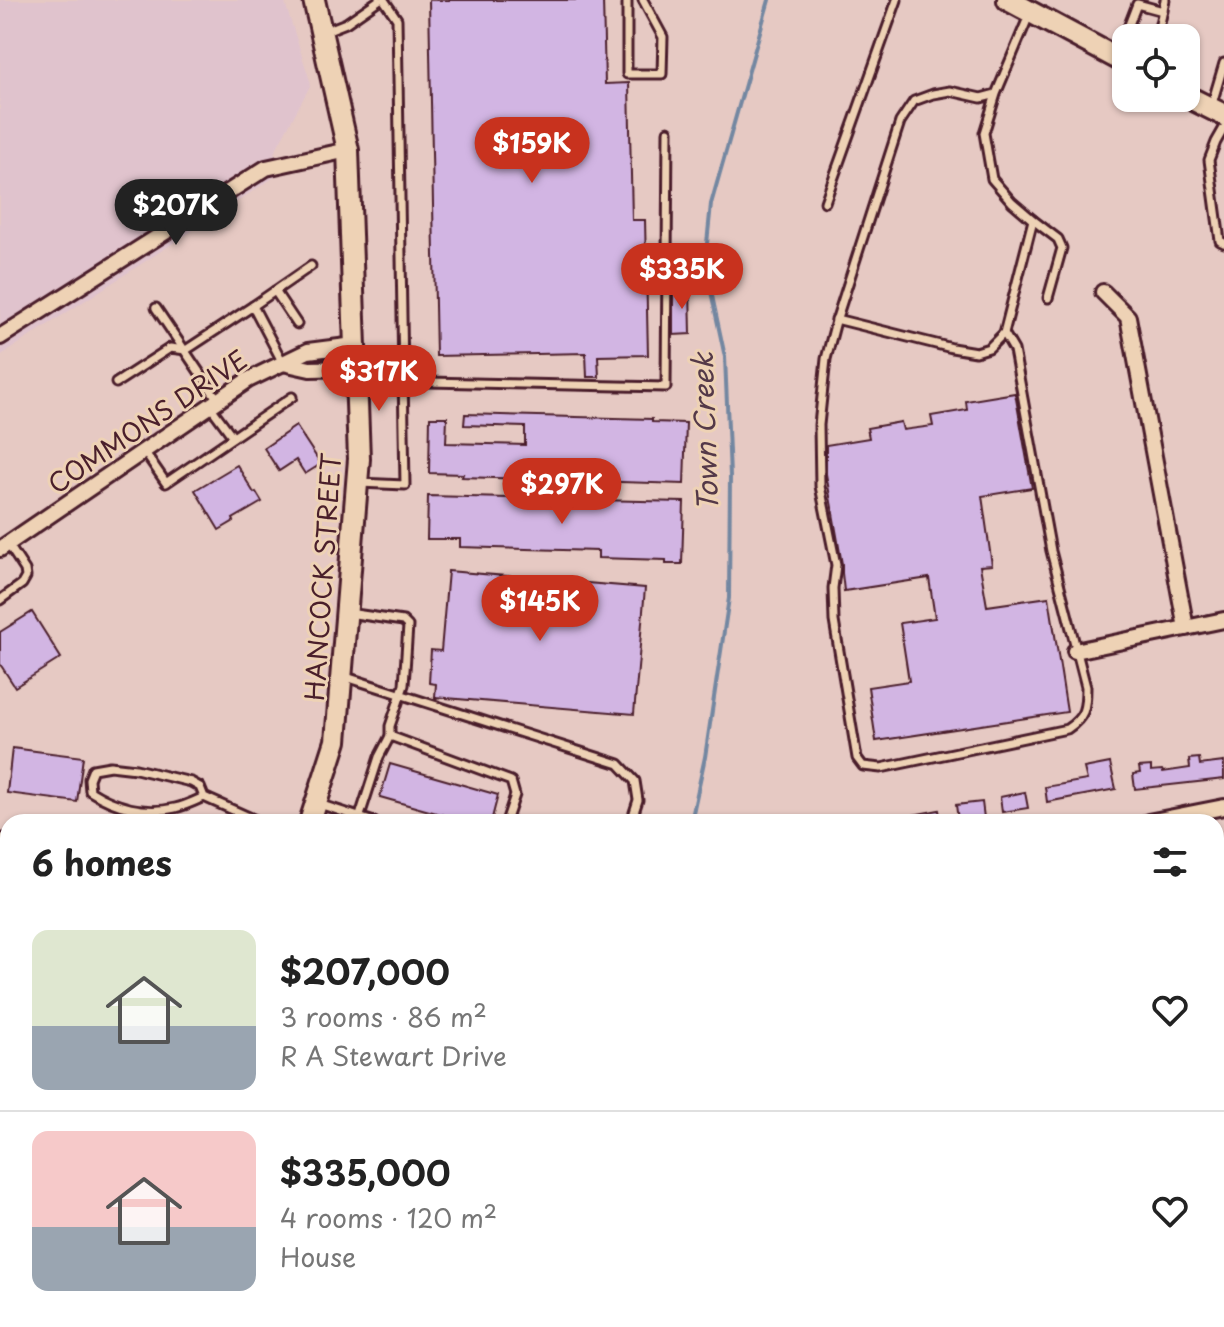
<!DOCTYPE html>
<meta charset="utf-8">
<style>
:root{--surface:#fff;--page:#f6f6f6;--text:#222;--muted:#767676;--line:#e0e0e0;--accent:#c8321e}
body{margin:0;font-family:"Playpen Sans",sans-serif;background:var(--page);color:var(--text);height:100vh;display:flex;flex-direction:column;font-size:30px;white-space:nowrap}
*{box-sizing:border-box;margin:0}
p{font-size:26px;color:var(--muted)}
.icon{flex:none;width:44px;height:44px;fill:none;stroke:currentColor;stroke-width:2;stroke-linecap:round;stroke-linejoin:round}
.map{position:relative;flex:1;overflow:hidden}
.drawer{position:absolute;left:0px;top:814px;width:1224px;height:514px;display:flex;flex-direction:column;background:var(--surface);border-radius:24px 24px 0 0;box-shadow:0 2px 6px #0004}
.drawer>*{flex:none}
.controls{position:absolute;left:1112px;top:24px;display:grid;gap:16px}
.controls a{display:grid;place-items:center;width:88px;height:88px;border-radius:16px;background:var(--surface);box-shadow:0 2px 6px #0004;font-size:40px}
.price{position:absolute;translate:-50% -68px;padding:0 18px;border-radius:28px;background:var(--accent);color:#fff;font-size:26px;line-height:52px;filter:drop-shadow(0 2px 4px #0008)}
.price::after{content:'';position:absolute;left:50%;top:48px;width:24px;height:18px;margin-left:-12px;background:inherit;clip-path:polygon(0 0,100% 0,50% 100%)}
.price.on{background:#222;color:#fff}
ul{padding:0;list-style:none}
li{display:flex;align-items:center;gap:24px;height:200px;padding:0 32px}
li+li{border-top:2px solid var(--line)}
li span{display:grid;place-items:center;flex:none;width:224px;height:160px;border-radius:16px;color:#555}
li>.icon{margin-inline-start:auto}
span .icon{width:96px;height:96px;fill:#fffc;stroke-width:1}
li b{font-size:34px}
h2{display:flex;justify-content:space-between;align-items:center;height:96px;padding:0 32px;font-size:34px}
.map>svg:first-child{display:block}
</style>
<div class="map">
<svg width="1224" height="1327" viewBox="0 0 1224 1327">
<rect width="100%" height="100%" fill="#e6c9c3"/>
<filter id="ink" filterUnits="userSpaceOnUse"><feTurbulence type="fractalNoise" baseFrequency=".0125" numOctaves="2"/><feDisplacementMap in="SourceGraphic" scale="16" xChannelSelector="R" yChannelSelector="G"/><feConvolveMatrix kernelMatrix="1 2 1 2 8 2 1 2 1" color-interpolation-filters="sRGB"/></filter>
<g filter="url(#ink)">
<path fill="#e0c3cd" d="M0,0H284L311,84L274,153L287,169L0,356Z"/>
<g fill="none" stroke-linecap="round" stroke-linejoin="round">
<g stroke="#7387a1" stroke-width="4">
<path d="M691,822L705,757L729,598L730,476L725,357L705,263L711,204L769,0"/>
<path d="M542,1327L543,1320"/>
</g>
</g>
<g fill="#d2b5e3" stroke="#4a1f2b" stroke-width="2">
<path d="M429,0H603L605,84L629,83L632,220H645L648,355L598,356L599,377H587L586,353L436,356Z"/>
<path d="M673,288H690L691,334L673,335Z"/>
<path d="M1015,393L1032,488L982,496L992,565L980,566L987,606L1049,597L1067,712L876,741L868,687L909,681L900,623L935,618L929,578L844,591L842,573V564L826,474V445L869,438L867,428L901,422L903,430L933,426L931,416L967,410L966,401Z"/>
<path d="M465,414L652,419V422L686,423L684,484L462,477L463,474L429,473L430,417H447L446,443L525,445V427L464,425Z"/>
<path d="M296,426L321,464L305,474L296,460L279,471L264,448Z"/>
<path d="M237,465L254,493L256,492L262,502L233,519L234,521L219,530L195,490Z"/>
<path d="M428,496L684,502L682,564H666V560L598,558V551L460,547V539H427Z"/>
<path d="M448,571L645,588L634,714L435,697L436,684L429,683L431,650L441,651Z"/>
<path d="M32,612L61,658L15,687L0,664V632Z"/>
<path d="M12,748L83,757L77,802L7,793Z"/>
<path d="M1199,758L1200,765L1224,762V779L1135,789L1133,774L1140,773L1139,767L1151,766V771L1162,770L1163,772L1190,768L1189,759Z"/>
<path d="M1110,763L1116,789L1047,802L1045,787L1087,780L1084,768Z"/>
<path d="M390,764L498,795L491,822H468L380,797Z"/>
<path d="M1025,792L1028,808L1002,812L1000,797Z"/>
<path d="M982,802L984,818L958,820L956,805Z"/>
<path d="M939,810L941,822H902V817Z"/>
</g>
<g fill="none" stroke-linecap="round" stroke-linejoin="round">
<defs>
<g id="lane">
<path d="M627,0V74H662L663,37L643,0"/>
<path d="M323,32L346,23L379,0"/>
<path d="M1157,38L1165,0"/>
<path d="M1117,56L1137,4L1163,11"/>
<path d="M996,94L981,98L950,91L933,94L914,101L900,122L836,321L826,359L819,425L820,486L836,565L833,588L834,621L857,758L863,766L881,768L1067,729C1085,717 1086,708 1086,687L1051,551L1014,350L1004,333L1033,220L1012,202L992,179L984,133L996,94L1030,13"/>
<path d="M1211,107L1224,63"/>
<path d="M1224,128L1216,142L1209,160L1220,241L1224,243"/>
<path d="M825,202L897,0"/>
<path d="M1033,220L1058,239L1062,248L1048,298"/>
<path d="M275,291L297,324"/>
<path d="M156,308L218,400"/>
<path d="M836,319L952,348L976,352L989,348L1004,333"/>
<path d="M283,363L253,306L311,266"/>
<path d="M360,375H403L397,19L384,0"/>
<path d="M116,383L170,348L186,350L253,306"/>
<path d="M210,406L233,437"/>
<path d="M144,451L166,483L292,397"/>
<path d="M359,483L405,485L403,375L428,382L666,387L668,131"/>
<path d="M0,600L22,584L26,577L25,570L8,544"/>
<path d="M348,613L403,621L408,626L404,685L390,726V736L379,757L358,822"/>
<path d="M343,676L619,764L635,781L638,800L631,822"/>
<path d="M390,736L511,781L515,795L506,822"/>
<path d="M204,797C195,801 185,806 175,808C145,815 115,807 90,791L89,779L93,769L110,766L136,769L191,782L200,787L204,797L260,822"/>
<path d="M319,804L374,822"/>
<path d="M63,1320L66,1327"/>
</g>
<g id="street">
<path d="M1103,292L1128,317L1186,628"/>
<path d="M0,337L266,168L348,150"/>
<path d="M283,363L310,369L356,368"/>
<path d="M0,549L248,380L308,351L355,345"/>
<path d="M1075,651L1224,620"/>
<path d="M1148,822L1224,807"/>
<path d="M0,842L8,841"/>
<path d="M1216,1006L1224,1004"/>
<path d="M0,1025L8,1019"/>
<path d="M0,1173L8,1172"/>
<path d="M1216,1210L1224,1208"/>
<path d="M306,1320L311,1327"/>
<path d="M384,1327L387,1320"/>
<path d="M777,1327V1320"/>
<path d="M972,1327L973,1320"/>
<path d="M1165,1327L1166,1320"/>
</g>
<g id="secondary">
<path d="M1008,0L1126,63"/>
<path d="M1186,96L1224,115"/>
<path d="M310,822L336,741L359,459L348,150L314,0"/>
<path d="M0,1280L8,1277"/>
</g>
</defs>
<use href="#lane" stroke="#4a1f2b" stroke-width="13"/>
<use href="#street" stroke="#4a1f2b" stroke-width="20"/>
<use href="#secondary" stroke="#4a1f2b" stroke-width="26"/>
<use href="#lane" stroke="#eed2b5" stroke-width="7"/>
<use href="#street" stroke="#eed2b5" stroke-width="14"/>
<use href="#secondary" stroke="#eed2b5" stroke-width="20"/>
</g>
</g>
<g text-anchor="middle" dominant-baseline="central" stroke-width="6" stroke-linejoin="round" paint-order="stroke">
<g font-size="26" fill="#4a1f2b" stroke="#eed2b5">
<text transform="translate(147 421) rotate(-34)">COMMONS DRIVE</text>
<text transform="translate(322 577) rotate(-86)">HANCOCK STREET</text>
</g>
<g font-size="28" font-style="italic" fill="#543948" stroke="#eed2b5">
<text transform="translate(704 432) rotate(-92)">Town Creek</text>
</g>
</g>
</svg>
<div class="controls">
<a><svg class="icon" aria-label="locate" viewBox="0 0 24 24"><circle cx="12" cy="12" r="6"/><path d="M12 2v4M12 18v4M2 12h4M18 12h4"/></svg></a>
</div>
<b class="price" style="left:532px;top:185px">$159K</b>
<b class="price on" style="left:176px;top:247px">$207K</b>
<b class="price" style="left:682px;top:311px">$335K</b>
<b class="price" style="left:379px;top:413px">$317K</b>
<b class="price" style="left:562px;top:526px">$297K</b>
<b class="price" style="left:540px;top:643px">$145K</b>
<section class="drawer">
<h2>6 homes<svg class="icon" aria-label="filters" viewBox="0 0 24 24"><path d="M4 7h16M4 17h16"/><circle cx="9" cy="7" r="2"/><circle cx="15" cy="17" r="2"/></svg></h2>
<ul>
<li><span style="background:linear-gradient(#dfe7d0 60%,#9aa5b1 0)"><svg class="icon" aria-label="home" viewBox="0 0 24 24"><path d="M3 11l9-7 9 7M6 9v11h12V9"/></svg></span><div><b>$207,000</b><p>3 rooms · 86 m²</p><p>R A Stewart Drive</p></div><svg class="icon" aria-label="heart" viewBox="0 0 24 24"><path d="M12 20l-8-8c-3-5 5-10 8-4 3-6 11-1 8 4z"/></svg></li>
<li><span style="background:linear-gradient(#f6c9c9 60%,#9aa5b1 0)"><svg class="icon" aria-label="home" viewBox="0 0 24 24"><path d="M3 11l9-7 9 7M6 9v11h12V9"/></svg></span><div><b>$335,000</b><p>4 rooms · 120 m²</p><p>House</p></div><svg class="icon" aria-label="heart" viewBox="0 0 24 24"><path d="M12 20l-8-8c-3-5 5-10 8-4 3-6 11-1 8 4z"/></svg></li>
</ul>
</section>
</div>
